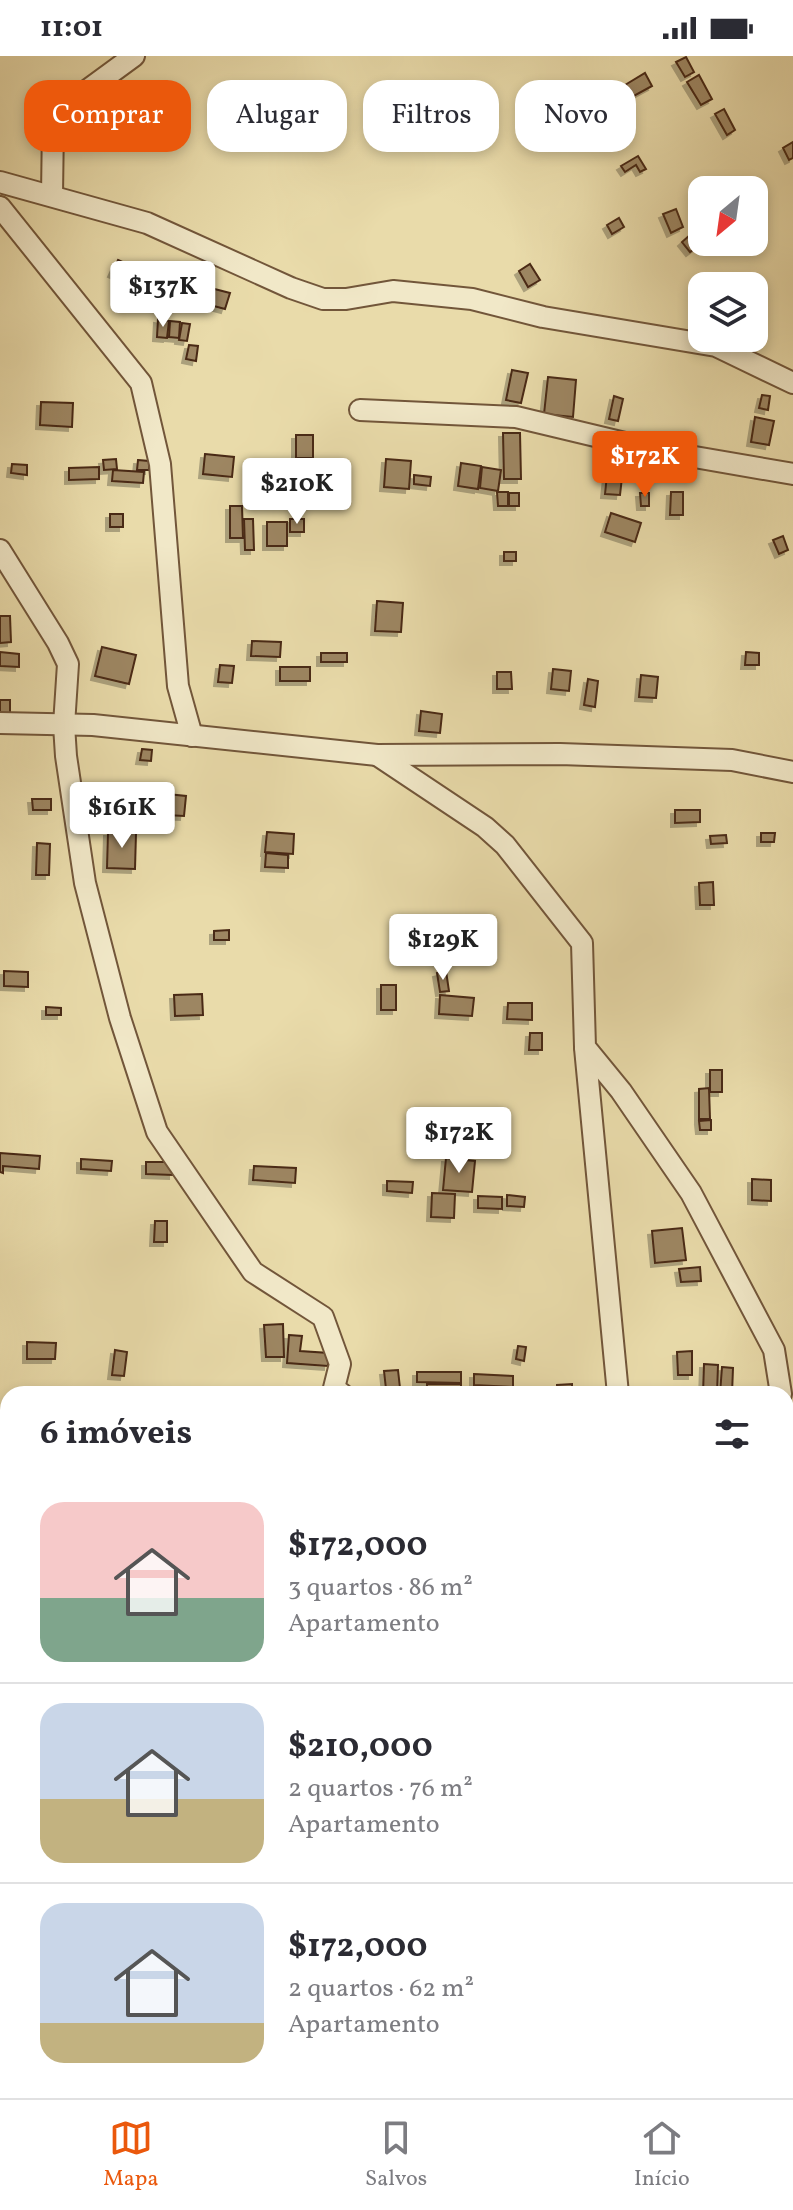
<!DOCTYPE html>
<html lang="pt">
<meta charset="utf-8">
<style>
:root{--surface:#fff;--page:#f2f2f3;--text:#2b2b33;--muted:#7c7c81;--line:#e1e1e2;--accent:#ea580c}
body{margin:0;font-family:Vollkorn,serif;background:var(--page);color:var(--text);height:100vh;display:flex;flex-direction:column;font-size:30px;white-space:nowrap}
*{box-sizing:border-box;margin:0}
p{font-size:26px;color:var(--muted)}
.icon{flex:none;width:44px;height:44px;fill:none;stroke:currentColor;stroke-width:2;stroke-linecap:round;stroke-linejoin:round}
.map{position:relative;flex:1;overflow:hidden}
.sheet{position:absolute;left:0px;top:1330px;width:794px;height:712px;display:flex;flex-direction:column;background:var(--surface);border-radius:24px 24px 0 0;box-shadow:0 4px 12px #0003}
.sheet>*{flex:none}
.top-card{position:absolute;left:24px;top:24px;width:746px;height:72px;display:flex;gap:16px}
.needle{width:52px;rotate:209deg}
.tools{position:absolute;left:688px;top:120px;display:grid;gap:16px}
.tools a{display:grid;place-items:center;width:80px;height:80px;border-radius:16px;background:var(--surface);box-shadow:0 4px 12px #0003;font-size:40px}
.price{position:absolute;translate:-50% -68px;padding:0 18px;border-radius:8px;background:#fff;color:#222;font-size:26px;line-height:52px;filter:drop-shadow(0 2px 4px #0008)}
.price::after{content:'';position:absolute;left:50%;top:48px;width:24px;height:18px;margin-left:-12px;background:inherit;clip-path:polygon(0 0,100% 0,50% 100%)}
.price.on{background:var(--accent);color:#fff}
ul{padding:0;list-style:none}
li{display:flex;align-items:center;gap:24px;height:200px;padding:0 40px}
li+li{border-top:2px solid var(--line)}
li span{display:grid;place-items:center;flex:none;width:224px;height:160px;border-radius:24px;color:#555}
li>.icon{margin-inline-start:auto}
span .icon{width:96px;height:96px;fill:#fffc;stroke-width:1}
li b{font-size:34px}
h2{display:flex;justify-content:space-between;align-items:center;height:96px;padding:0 40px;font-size:34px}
.tag{padding:0 28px;border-radius:24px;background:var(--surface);box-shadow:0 4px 12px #0003;font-size:28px;line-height:72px}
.tag.on{background:var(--accent);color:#fff}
.status{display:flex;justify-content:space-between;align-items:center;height:56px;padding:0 40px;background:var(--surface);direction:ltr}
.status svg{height:22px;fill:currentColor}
.dock{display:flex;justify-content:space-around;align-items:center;height:112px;border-top:2px solid var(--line);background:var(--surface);font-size:22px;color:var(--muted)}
.dock a{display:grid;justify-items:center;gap:4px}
.dock .on{color:var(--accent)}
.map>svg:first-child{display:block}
</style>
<div class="status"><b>11:01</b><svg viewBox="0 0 49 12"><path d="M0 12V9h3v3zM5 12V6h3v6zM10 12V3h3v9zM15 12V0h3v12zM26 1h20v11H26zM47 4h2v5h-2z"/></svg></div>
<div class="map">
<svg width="793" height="2042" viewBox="0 0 793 2042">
<defs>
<filter id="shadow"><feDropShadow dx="-4" dy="4" stdDeviation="0" flood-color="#0004"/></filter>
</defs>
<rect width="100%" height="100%" fill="#e9dbaa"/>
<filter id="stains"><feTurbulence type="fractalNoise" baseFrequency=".0025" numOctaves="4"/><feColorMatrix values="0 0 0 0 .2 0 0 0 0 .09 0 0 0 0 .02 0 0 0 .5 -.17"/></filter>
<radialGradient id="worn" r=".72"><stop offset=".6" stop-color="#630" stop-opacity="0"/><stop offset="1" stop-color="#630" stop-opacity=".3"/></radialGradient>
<g fill="#9d8662" stroke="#4a2914" stroke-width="2" filter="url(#shadow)">
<path d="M686,1L694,16L685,21L676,6Z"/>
<path d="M645,17L652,30L632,41L625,29Z"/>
<path d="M699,19L712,43L701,49L687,26Z"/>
<path d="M724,53L735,74L727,79L715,58Z"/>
<path d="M793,86V102L789,104L783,92Z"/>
<path d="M638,100L646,113L640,116L636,109L625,116L621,110Z"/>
<path d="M676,153L683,171L671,177L663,158Z"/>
<path d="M619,162L624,171L612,178L607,169Z"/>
<path d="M690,179L698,190L690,196L682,186Z"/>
<path d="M118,204L138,213L132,226L112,217Z"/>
<path d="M530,208L540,224L528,231L519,215Z"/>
<path d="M199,229L230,237L225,253L195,245Z"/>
<path d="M158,263L169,265L167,282L157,281Z"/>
<path d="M170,265L180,266L179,282L169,281Z"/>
<path d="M182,267L190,268L187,285L179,284Z"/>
<path d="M189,289L198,290L196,305L186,303Z"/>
<path d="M512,314L528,317L521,347L506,344Z"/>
<path d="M548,321L576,324L573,361L544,358Z"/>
<path d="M762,339L770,340L768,354L759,352Z"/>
<path d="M614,340L623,343L618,365L609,363Z"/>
<path d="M41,346L73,347L72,371L40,369Z"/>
<path d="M755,361L774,365L769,389L751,386Z"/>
<path d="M503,377H520L521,423H504Z"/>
<rect x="296" y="379" width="17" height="23"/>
<path d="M205,398L234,401L232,421L203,418Z"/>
<path d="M116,403L117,413L104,414L103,404Z"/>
<path d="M386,403L411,405L409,433L384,431Z"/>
<path d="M138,404L149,405V414H137Z"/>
<path d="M461,407L481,410L478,433L458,430Z"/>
<path d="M12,408L27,409V419L11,417Z"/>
<path d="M99,411V423L69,424V412Z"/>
<path d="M482,411L501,414L498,435L480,432Z"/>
<path d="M113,414L144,416L143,427L112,425Z"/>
<path d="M414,419L431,421L430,430L414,428Z"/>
<path d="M607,419L622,421L620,439L605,438Z"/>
<path d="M295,422L322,424L320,439L294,437Z"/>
<path d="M497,436H508V450H498Z"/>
<path d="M671,436H683V459H670Z"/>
<rect x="509" y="437" width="10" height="13"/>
<path d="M640,437H649V450H641Z"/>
<path d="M230,450H242L243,482H230Z"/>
<path d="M611,457L641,467L635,486L605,476Z"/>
<rect x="110" y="458" width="13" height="13"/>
<path d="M244,463H253L254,494H245Z"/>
<rect x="290" y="463" width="14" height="13"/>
<rect x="267" y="466" width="20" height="24"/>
<path d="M783,480L788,494L779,498L773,484Z"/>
<rect x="504" y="496" width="12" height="9"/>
<path d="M377,545L403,547L401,576L375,575Z"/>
<path d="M0,560H10L11,586L0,587Z"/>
<path d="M252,585L281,586L280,601L251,600Z"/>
<path d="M102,591L136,599L129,628L95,620Z"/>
<path d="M0,596L19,598V611L0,610Z"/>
<path d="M746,596L759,597V609H745Z"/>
<rect x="321" y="597" width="26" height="9"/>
<path d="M220,609L234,610L232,627L218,626Z"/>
<rect x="280" y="611" width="30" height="14"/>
<path d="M553,613L571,615L569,635L551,633Z"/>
<path d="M497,616H511L512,633H497Z"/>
<path d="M641,619L658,621L656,642L639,641Z"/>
<path d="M588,623L598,625L595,651L584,649Z"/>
<path d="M0,644H10V657L0,658Z"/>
<path d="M421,655L442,658L440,677L419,675Z"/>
<path d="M142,693L152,694L151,705L140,704Z"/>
<path d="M167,738L186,740L184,760L166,759Z"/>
<path d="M136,742L158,743V758H136Z"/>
<path d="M32,743H51V754H33Z"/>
<path d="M675,754H700V766L675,767Z"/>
<path d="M108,776L136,777L135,813L107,812Z"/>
<path d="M267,776L294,778L293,798L265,796Z"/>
<path d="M761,777H775L774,786H761Z"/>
<path d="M726,779L727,787L711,788L710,780Z"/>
<path d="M37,787L50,788L49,819H36Z"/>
<path d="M266,797L288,799V812L265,811Z"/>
<path d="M713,826L714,849H700L699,827Z"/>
<path d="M229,874V884H214V875Z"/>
<path d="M4,915L28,916V931L4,930Z"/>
<path d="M446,915L449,935L440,936L437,917Z"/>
<rect x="381" y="929" width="15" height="25"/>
<path d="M202,938L203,959L175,960L174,939Z"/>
<path d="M440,939L474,942L472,960L439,958Z"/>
<path d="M508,947H532V964L507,963Z"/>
<path d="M46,951L61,952V959H46Z"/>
<path d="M530,977H542V994H529Z"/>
<rect x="710" y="1014" width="12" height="22"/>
<path d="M709,1032L710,1063H699V1033Z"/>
<path d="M711,1064V1074H700L699,1065Z"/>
<path d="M0,1097L40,1100L39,1113L3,1110V1117L0,1116Z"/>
<path d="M446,1102L475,1105L472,1136L443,1134Z"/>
<path d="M81,1103L112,1105L111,1115L81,1113Z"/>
<path d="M146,1106H173V1119L146,1118Z"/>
<path d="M254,1110L296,1112L295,1127L253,1124Z"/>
<path d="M752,1123L771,1124V1145L752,1144Z"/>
<path d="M387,1125L413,1126L412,1137L387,1135Z"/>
<path d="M432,1137L455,1138L454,1162L431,1161Z"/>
<path d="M507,1139L525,1141L524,1151L507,1150Z"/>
<path d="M478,1140L502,1141V1153L478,1152Z"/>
<path d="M155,1165H167V1186H154Z"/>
<path d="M682,1172L686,1204L655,1207L652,1175Z"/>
<path d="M700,1211L701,1225L681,1226L679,1213Z"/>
<path d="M283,1268L284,1301H266L264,1269Z"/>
<path d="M289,1279L302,1280L300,1295L329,1297L328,1310L287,1307Z"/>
<path d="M27,1286L56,1287L55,1303H27Z"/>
<path d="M518,1290L526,1291L524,1305L516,1303Z"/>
<path d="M115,1294L127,1296L124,1320L112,1319Z"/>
<path d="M692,1295V1319H678L677,1296Z"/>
<path d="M704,1308L718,1309L717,1338H703Z"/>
<path d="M722,1311L733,1312L732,1338H720Z"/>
<path d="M398,1314L400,1332L386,1333L384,1315Z"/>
<path d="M417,1316H461V1327L417,1326Z"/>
<path d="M474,1318L513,1320V1331L474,1329Z"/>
<rect x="427" y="1328" width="34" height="10"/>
<path d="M572,1328V1337H557V1329Z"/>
<path d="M255,2034H284L280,2042H265L254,2037Z"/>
</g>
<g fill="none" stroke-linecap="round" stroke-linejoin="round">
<defs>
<g id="minor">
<path d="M0,126L147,167L291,232L323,243H346L393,235L472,243L543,261L716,290L793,327"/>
<path d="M52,139L53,67L63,52L134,0"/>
<path d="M0,151L141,327L160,408L178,630L192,680"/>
<path d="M360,354L516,361L654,394L793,418"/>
<path d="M0,494L58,587L68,608L64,669L66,700L85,827L120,962L157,1076L253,1216L323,1261L340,1308L334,1332L342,1338"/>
<path d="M0,667L93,669L377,699L560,698L732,704L793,716"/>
<path d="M377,699L485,771L505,789L582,887L585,991L621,1035L691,1137L774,1294L781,1338"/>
<path d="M585,992L618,1338"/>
<path d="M786,1360L793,1362"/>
<path d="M786,1377L793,1442"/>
<path d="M0,1486L8,1490"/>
<path d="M786,1690L793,1703"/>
<path d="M0,1962L8,1965"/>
<path d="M786,1971L793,1879"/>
<path d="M181,2034L202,2042"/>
<path d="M570,2034L573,2042"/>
<path d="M781,2042V2034"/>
</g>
</defs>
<use href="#minor" stroke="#72563a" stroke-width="24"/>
<use href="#minor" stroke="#f1e8c8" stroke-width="20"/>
</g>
<rect width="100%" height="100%" filter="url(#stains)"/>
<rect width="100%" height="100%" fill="url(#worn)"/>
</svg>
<div class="tools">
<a><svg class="needle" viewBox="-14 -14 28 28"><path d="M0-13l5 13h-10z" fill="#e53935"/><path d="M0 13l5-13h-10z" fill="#7c7c81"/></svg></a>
<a><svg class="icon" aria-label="layers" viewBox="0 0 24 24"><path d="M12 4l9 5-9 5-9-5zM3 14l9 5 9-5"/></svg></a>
</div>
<b class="price" style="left:163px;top:273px">$137K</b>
<b class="price on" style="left:645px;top:443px">$172K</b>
<b class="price" style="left:297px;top:470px">$210K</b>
<b class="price" style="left:122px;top:794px">$161K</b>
<b class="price" style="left:443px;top:926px">$129K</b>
<b class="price" style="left:459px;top:1119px">$172K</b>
<div class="top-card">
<a class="tag on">Comprar</a>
<a class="tag">Alugar</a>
<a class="tag">Filtros</a>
<a class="tag">Novo</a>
</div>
<section class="sheet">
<h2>6 imóveis<svg class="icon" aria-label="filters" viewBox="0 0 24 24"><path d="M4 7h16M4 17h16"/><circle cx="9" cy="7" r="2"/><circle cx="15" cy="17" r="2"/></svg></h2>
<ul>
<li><span style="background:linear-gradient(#f6c9c9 60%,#7fa58c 0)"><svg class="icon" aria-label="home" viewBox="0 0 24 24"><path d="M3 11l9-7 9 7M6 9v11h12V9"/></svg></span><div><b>$172,000</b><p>3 quartos · 86 m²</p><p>Apartamento</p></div></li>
<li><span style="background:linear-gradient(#c9d6e8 60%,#c2b280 0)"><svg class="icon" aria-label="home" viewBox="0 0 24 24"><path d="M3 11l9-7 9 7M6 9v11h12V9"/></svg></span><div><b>$210,000</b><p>2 quartos · 76 m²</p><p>Apartamento</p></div></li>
<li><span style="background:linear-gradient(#c9d6e8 75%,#c2b280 0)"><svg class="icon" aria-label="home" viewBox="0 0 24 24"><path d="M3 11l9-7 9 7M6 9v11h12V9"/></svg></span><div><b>$172,000</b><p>2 quartos · 62 m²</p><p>Apartamento</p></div></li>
</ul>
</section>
</div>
<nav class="dock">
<a class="on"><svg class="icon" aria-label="map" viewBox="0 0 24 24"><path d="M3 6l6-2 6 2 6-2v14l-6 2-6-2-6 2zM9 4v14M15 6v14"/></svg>Mapa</a>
<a><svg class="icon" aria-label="saved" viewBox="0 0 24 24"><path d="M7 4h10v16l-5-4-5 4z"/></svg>Salvos</a>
<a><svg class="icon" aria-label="home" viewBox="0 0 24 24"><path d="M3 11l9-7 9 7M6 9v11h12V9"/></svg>Início</a>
</nav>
